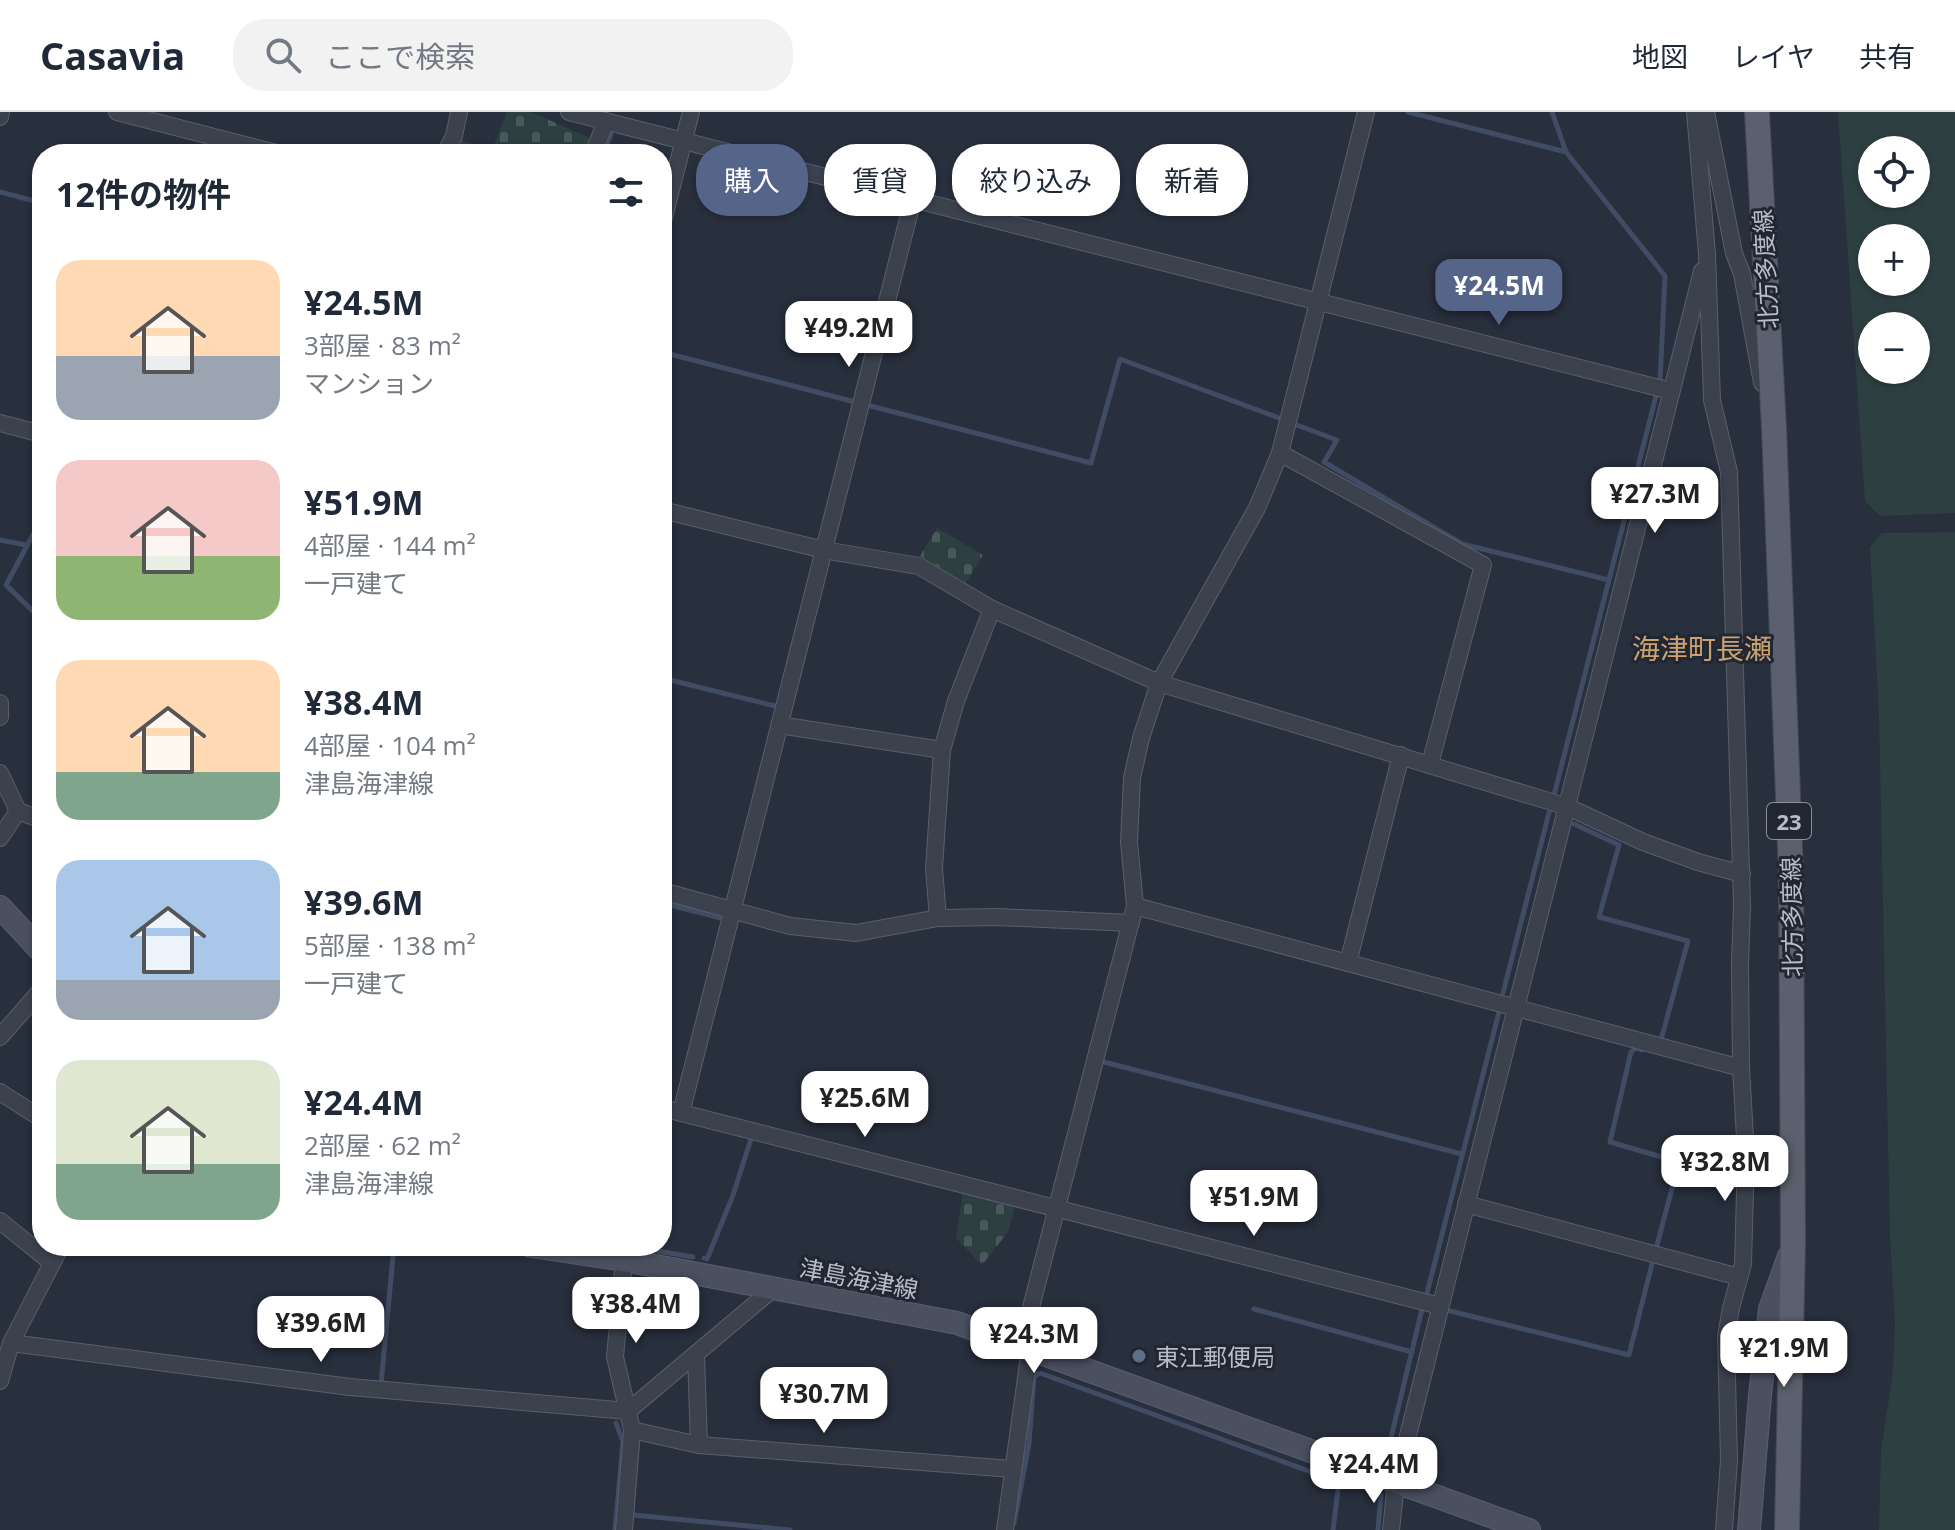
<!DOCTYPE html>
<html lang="ja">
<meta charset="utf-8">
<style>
:root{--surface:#fff;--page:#f2f2f3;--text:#1f2937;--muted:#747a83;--line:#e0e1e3;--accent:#556589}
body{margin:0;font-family:"Open Sans","Noto Sans JP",sans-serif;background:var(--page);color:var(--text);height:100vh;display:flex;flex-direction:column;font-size:30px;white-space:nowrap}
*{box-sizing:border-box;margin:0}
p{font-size:26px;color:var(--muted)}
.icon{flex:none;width:44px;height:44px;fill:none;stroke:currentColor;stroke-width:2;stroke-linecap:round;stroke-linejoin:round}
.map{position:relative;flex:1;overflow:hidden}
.drawer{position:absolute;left:32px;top:32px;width:640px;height:1112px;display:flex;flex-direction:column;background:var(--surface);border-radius:32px;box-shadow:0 2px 6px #0004}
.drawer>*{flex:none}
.banner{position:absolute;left:696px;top:32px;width:760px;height:72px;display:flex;gap:16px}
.buttons{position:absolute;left:1858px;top:24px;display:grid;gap:16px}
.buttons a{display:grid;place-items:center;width:72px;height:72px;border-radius:50%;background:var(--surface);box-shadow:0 2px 6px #0004;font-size:40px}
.price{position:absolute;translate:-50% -68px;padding:0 18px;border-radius:16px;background:#fff;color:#222;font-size:26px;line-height:52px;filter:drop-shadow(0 2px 4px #0008)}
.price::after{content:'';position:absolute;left:50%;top:48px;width:24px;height:18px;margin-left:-12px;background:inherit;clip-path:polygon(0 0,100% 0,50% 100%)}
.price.current{background:var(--accent);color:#fff}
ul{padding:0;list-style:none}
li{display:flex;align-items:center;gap:24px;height:200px;padding:0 24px}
li span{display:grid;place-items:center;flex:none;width:224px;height:160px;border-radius:24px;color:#555}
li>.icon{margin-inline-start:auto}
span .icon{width:96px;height:96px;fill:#fffc;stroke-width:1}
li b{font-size:34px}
h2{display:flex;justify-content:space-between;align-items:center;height:96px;padding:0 24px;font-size:34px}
.chip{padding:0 28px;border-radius:32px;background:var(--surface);box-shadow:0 2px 6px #0004;font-size:28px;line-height:72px}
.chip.current{background:var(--accent);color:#fff}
header{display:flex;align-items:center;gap:48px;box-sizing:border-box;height:112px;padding:0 40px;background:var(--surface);border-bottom:2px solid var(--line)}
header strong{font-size:38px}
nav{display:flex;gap:44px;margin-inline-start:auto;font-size:28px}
.search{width:560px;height:72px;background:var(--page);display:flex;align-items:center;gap:20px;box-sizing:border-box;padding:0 28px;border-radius:32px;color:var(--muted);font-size:30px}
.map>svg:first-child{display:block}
</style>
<header>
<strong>Casavia</strong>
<div class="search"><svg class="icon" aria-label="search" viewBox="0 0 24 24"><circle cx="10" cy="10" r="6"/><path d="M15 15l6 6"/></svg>ここで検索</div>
<nav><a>地図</a><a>レイヤ</a><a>共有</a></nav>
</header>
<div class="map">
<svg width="1955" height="1418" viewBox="0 0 1955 1418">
<defs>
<pattern id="cemetery-stones" width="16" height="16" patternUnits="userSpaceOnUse" patternTransform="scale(2)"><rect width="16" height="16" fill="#2e3f42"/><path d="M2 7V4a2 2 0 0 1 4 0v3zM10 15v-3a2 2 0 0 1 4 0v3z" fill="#4a595c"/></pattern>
</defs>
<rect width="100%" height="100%" fill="#282f3d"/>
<g fill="#2e3f42" fill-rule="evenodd">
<path d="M1838,0H1955V401L1880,404L1865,389ZM1872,38H1916V82H1872ZM1872,126H1916V170H1872ZM1872,214H1916V258H1872Z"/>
<path d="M1955,420V1418H1879L1881,1339L1892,1267L1895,1212L1890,1124L1879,602L1870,435L1882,421Z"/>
</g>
<g fill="url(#cemetery-stones)">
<path d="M507,0H531L592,27L586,42H451L459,27L492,39Z"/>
<path d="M937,416L983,443L966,471L920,444Z"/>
<path d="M963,1079L1015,1093L1008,1120L982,1153L956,1126Z"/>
</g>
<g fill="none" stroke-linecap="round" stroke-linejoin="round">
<g stroke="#404b64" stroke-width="5">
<path d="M1408,0L1566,40"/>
<path d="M1552,0L1566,40L1665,164L1660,270"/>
<path d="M603,42L611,22"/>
<path d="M0,80L42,91"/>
<path d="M662,240L855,290"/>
<path d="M867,293L1091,351L1120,247L1282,307"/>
<path d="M1294,312L1337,328L1324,350L1462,432L1609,468"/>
<path d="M42,406L6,473L42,508"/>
<path d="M0,428L26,433"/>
<path d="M662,566L775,594"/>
<path d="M1554,683L1656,284"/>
<path d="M1574,712L1619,733L1599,805L1688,829L1661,928"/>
<path d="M662,791L721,806"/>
<path d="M1503,881L1550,697"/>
<path d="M1642,938L1636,936L1631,940L1610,1030L1679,1050L1656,1137"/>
<path d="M1104,950L1462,1042"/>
<path d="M628,1134L693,1145"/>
<path d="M704,1146L707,1147L732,1086L751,1027"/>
<path d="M1426,1185L1499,900"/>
<path d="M1254,1197L1412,1240"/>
<path d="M1446,1198L1629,1243L1653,1148"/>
<path d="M384,1273L381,1272L394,1134"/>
<path d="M1384,1355L1422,1197"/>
<path d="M633,1403L790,1418"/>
<path d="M1014,1411L1029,1332L1034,1264L1040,1261L1339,1370L1333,1418"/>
<path d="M615,1418L623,1330L616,1311"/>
<path d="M1378,1418L1381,1383"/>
</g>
<defs>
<g id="minor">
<path d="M117,0L280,42"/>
<path d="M569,0L1671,279"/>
<path d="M1695,0L1707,142L1712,288L1729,360L1742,793L1740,851L1741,956L1746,1043L1743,1152L1731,1196L1726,1224L1729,1348L1724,1418"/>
<path d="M1706,0L1734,141L1742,162L1762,271"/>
<path d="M0,5L1,0"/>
<path d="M445,42L454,24L459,0"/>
<path d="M593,42L606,9"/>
<path d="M662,113L691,0"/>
<path d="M0,311L42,322"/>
<path d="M1280,341L1483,453L1430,652"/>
<path d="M662,398L824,438L919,454L992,497L1159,571L1568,695L1643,730L1698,750L1742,762"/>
<path d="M0,591V605"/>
<path d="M779,613L942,638"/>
<path d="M0,661L18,699"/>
<path d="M0,726L18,699L42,708"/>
<path d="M662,779L790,814L856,821L938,806L998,805L1131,811"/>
<path d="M1135,794L1741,956"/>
<path d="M938,806L934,756L942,638L956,589L992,497"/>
<path d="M1348,851L1401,643"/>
<path d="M0,925L42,877"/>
<path d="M0,980L42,1007"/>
<path d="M662,996L1440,1194"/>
<path d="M681,1001L913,87"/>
<path d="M1466,1092L1739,1165"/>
<path d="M0,1109L52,1151"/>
<path d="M624,1148L615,1245L632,1318L624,1418"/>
<path d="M11,1231L350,1275L628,1299L774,1176"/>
<path d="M1021,1234L1135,794L1129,730L1132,666L1141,626L1159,571L1257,396L1280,341L1366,0"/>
<path d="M696,1243L699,1333"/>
<path d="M0,1269L11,1231L61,1134"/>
<path d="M632,1318L699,1333L1012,1357"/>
<path d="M1005,1418L1030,1237"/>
<path d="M1391,1418L1396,1371L1702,159"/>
</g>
<g id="secondary">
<path d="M0,795L42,840"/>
<path d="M531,1134L624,1148L957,1211L1529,1418"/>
<path d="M1749,1418L1760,1283L1770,1197L1789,1144"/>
</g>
<path id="primary" d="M1757,0L1774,316L1791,762L1793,1130L1787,1418"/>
</defs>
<use href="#minor" stroke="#5a5f6b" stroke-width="18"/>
<use href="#secondary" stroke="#5a5f6b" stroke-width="24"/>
<use href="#primary" stroke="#454a57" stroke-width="26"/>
<use href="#minor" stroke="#3c414e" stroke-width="16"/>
<use href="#secondary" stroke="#4a5060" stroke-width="22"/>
<use href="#primary" stroke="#5a606d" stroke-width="24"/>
</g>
<circle fill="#5c6f8a" stroke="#212633" stroke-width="3" cx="1139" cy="1244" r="8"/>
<g text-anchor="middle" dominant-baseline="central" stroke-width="6" stroke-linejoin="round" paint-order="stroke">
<rect fill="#212633" stroke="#8b8f9b" stroke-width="2" x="1767" y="691" width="44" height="36" rx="6"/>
<g font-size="22" font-weight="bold" fill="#b8bcc8">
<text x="1789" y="709">23</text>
</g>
<g font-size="24" fill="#b8bcc8" stroke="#212633">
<text transform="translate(1765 157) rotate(-93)">北方多度線</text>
<text transform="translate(1791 805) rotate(-91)">北方多度線</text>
<text transform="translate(859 1166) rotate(11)">津島海津線</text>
</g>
<g font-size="24" fill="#b8bcc8" stroke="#212633" text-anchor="start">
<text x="1155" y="1244">東江郵便局</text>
</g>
<g font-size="28" fill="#caa371" stroke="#212633">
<text x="1702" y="536">海津町長瀬</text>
</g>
</g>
</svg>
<div class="buttons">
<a><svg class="icon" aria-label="locate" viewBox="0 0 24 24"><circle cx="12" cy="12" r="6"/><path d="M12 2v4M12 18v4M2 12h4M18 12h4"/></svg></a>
<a>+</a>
<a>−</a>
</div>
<b class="price current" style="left:1499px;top:215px">¥24.5M</b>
<b class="price" style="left:849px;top:257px">¥49.2M</b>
<b class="price" style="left:1655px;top:423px">¥27.3M</b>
<b class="price" style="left:865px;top:1027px">¥25.6M</b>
<b class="price" style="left:1725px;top:1091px">¥32.8M</b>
<b class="price" style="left:1254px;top:1126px">¥51.9M</b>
<b class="price" style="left:636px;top:1233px">¥38.4M</b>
<b class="price" style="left:321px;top:1252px">¥39.6M</b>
<b class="price" style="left:1034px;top:1263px">¥24.3M</b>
<b class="price" style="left:1784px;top:1277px">¥21.9M</b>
<b class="price" style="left:824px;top:1323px">¥30.7M</b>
<b class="price" style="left:1374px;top:1393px">¥24.4M</b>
<div class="banner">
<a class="chip current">購入</a>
<a class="chip">賃貸</a>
<a class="chip">絞り込み</a>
<a class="chip">新着</a>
</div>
<section class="drawer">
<h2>12件の物件<svg class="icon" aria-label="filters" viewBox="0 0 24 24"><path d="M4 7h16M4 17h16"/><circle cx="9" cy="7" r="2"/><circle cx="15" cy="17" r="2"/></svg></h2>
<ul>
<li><span style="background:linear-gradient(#ffd9b3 60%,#9aa5b1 0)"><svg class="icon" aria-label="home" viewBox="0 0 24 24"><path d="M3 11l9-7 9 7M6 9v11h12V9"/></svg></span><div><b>¥24.5M</b><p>3部屋 · 83 m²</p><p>マンション</p></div></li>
<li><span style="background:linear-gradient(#f6c9c9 60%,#8fb573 0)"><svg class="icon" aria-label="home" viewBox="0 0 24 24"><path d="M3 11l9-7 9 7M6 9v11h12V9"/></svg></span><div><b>¥51.9M</b><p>4部屋 · 144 m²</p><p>一戸建て</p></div></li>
<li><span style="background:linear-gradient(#ffd9b3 70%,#7fa58c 0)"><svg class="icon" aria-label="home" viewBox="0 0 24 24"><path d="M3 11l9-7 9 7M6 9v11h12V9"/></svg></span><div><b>¥38.4M</b><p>4部屋 · 104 m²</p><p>津島海津線</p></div></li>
<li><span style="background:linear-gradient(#a9c7e8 75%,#9aa5b1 0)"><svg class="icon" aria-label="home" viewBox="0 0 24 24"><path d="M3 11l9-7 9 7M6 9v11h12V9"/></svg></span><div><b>¥39.6M</b><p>5部屋 · 138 m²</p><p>一戸建て</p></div></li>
<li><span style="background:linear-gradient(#dfe7d0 65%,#7fa58c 0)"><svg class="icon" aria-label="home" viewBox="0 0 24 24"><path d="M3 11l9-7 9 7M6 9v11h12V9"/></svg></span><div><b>¥24.4M</b><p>2部屋 · 62 m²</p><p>津島海津線</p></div></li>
</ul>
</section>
</div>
